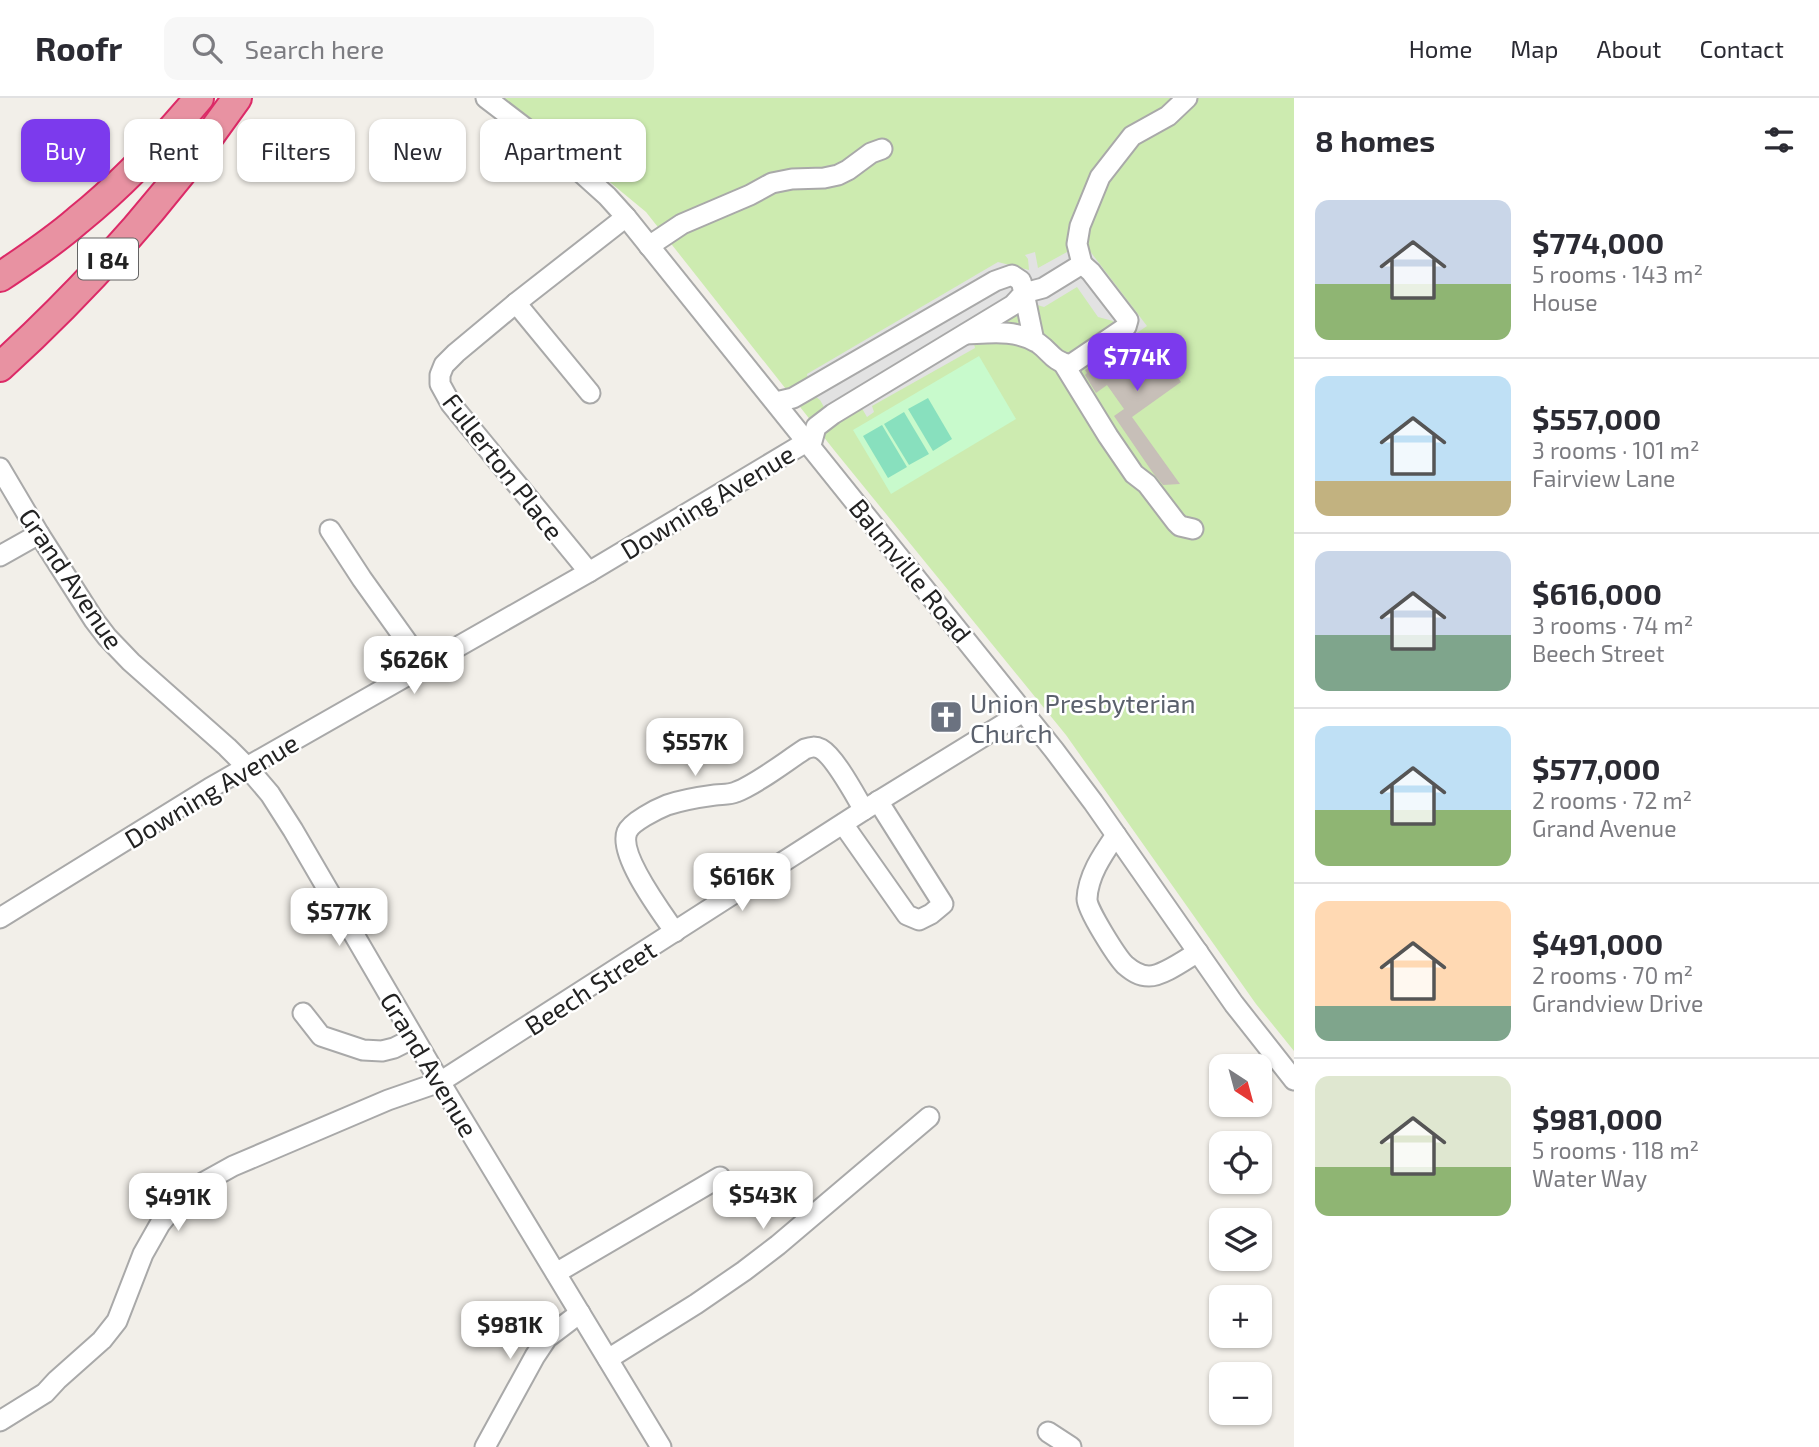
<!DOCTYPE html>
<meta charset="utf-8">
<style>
:root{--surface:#fff;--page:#f7f7f7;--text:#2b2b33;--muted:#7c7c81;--line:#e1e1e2;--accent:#7c3aed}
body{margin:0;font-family:"Exo 2",sans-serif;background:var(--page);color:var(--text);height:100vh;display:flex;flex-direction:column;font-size:26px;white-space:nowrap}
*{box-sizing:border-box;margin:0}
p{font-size:23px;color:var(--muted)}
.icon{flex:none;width:38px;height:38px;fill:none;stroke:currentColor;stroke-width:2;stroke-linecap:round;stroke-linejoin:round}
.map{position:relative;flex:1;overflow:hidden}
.panel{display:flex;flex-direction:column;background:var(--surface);width:525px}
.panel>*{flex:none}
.top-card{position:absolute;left:21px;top:21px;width:665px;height:63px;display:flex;gap:14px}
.needle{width:46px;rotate:144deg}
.tools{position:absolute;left:1209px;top:956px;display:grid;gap:14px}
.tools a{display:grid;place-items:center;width:63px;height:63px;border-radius:14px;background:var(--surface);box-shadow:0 2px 5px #0004;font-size:35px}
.price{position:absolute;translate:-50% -60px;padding:0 16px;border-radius:14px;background:#fff;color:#222;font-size:23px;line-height:46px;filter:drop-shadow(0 2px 4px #0008)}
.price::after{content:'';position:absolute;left:50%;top:42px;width:21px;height:16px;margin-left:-10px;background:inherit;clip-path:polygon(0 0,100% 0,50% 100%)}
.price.selected{background:var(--accent);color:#fff}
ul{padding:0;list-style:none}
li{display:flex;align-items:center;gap:21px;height:175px;padding:0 21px}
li+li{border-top:2px solid var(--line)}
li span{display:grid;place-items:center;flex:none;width:196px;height:140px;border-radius:14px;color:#555}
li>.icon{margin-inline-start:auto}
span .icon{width:84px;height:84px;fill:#fffc;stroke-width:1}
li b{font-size:30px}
h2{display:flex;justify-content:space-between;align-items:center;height:84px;padding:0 21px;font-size:30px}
.chip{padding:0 24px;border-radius:14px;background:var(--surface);box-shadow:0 2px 5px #0004;font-size:24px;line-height:63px}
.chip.selected{background:var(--accent);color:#fff}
header{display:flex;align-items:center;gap:42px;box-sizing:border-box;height:98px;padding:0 35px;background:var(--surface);border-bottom:2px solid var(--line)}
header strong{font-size:33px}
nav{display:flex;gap:38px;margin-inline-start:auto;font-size:24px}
.search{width:490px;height:63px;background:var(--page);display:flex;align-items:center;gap:18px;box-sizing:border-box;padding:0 24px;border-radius:14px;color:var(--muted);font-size:26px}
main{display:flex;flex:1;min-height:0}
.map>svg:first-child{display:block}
</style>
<header>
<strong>Roofr</strong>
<div class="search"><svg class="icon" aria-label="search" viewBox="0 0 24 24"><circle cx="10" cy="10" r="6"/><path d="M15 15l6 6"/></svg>Search here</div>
<nav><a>Home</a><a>Map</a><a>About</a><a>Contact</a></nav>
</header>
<main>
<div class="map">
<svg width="1294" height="1349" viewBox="0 0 1294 1349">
<rect width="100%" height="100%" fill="#f2efe9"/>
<path fill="#cdebb0" d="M502,0H1294V953L1256,906L1066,637L834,352L646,114L577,57Z"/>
<path fill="#c8facc" d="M979,258L1016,321L891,396L853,332Z"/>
<g fill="#88e0be">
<path d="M928,300L952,341L933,353L908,311Z"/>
<path d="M904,314L929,356L909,367L884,326Z"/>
<path d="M882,327L907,369L888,380L863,338Z"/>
</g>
<path fill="#e2e2e2" d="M1086,148L1147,228L1096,263L1093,259L1081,267L1084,271L1073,277L1060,276L1052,268L1058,254H1074L1114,227L1113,223L1098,219L1077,189L1044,209L1034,206H1020L976,244L974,246L975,250L872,308L874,314L867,319L860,307L833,325L820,302L811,295L807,276L998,164L1029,172L1028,161L1025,157L1035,154L1038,170L1067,154Z"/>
<path fill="#c7bfb8" d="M1136,240L1142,247L1151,241L1181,284L1132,319L1180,386L1163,387L1153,375L1114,318L1124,311L1107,287L1096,295L1085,277L1087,275L1085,272L1096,264L1098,266Z"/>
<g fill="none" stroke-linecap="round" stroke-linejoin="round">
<defs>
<g id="minor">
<path d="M486,0L567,62L607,98L626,119L1054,652L1093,704L1234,906L1294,982"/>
<path d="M649,148L682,126L750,97L772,85L792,81L824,80L838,77L848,72L871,55L882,51"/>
<path d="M1082,166L1077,146L1080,128L1100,79L1132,38L1168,18L1187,0"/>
<path d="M516,205L590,295"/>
<path d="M966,236C990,235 1016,231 1038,245C1052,255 1051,262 1070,267L1126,229L1128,222L1091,174L1082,166L1043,190L1024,195L1034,243"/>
<path d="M1063,265L1108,338L1134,376L1147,386L1176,424L1180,428L1193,431"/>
<path d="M776,304L793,300L995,183L1012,177L1021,183L1024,195L1013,207L833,316L816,329L811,347"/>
<path d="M0,370L39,436L94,522L107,539L131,564L227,649L247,669L270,696L293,732L440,984L661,1349"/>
<path d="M330,432L362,481L425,569"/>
<path d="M0,458L39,436"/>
<path d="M589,474L451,306L440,286V277L444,267L456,255L516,205L626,119"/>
<path d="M843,726L907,817L919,822L931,816L943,806L878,703"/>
<path d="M1116,737C1103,756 1088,777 1087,801C1087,812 1117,859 1125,867C1132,873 1139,878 1149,878C1163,878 1186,861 1198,854"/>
<path d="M0,820L210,690L589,474L808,343"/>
<path d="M675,834C662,815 618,757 627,734C631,724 657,711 667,707C682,702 700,699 715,697C722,696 729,697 736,694C757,686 785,664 805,651C811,649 815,648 821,651C835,659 855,697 864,712"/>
<path d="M303,915L321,938L363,952L382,953L394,950L414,940"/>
<path d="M556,1175L720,1079"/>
<path d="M608,1261L696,1206L744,1173L778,1147L929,1019"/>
<path d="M0,1323L45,1295L57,1282L102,1242L117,1223L143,1156L160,1126L176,1106L197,1088L233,1068L388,1002L440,984L864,712L1023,614"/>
<path d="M1048,1334L1071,1349"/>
<path d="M485,1349L535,1258L547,1240L580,1215"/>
</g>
<g id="highway">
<path d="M0,179C27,161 54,143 78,122C123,86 162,44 199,0"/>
<path d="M0,269C89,188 168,99 237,0"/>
</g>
</defs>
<use href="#minor" stroke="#a9a9a9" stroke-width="23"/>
<use href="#highway" stroke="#dc2a67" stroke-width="32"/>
<use href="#minor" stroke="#fff" stroke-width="19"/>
<use href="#highway" stroke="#e892a2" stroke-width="28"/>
</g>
<defs>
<symbol id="church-square" viewBox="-11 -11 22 22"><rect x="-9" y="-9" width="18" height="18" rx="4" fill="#6b7280" stroke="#fff"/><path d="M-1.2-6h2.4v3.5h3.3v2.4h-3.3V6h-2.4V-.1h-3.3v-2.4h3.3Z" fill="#fff"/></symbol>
</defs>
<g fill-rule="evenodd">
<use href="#church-square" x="927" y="600" width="38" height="38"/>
</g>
<g text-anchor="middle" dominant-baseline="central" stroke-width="5" stroke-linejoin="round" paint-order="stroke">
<rect fill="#fff" stroke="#646464" stroke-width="2" x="78" y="140.5" width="60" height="41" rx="5"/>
<g font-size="24" font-weight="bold" fill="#222">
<text x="108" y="161">I 84</text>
</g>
<g font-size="26" fill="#222" stroke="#fff">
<text transform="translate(504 368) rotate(52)">Fullerton Place</text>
<text transform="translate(707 403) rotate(-31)">Downing Avenue</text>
<text transform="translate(911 472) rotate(51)">Balmville Road</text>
<text transform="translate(72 480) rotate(56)">Grand Avenue</text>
<text transform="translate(211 692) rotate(-31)">Downing Avenue</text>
<text transform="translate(590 889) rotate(-33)">Beech Street</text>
<text transform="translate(430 966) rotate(59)">Grand Avenue</text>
</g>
<g font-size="26" fill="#5b616d" stroke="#fff" text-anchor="start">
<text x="970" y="604">Union Presbyterian<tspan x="970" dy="30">Church</tspan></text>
</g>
</g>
</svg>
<div class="tools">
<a><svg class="needle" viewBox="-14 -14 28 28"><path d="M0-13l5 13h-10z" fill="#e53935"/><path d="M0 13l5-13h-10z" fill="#7c7c81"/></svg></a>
<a><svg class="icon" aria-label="locate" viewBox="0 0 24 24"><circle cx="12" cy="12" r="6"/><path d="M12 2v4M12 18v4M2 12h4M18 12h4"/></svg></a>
<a><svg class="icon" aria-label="layers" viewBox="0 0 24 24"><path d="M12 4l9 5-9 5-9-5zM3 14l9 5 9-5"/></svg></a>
<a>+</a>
<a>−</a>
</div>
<b class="price selected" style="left:1137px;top:295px">$774K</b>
<b class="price" style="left:414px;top:598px">$626K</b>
<b class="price" style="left:695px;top:680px">$557K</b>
<b class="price" style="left:742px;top:815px">$616K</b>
<b class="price" style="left:339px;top:850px">$577K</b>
<b class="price" style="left:763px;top:1133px">$543K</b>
<b class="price" style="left:178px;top:1135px">$491K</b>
<b class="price" style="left:510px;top:1263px">$981K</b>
<div class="top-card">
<a class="chip selected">Buy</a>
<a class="chip">Rent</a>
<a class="chip">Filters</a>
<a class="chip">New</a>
<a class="chip">Apartment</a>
</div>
</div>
<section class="panel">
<h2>8 homes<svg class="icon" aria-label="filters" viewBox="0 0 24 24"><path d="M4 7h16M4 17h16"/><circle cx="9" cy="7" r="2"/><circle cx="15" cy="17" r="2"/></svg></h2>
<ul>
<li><span style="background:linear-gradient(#c9d6e8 60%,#8fb573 0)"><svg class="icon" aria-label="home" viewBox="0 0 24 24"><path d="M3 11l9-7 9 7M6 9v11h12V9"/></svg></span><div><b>$774,000</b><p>5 rooms · 143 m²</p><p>House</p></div></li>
<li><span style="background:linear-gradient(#bfe0f5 75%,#c2b280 0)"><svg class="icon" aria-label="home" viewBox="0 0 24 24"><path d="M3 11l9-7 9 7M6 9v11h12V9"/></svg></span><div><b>$557,000</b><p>3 rooms · 101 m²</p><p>Fairview Lane</p></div></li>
<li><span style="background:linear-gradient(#c9d6e8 60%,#7fa58c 0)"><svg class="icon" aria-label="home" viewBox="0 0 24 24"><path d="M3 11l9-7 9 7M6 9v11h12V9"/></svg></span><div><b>$616,000</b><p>3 rooms · 74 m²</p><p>Beech Street</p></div></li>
<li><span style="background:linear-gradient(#bfe0f5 60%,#8fb573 0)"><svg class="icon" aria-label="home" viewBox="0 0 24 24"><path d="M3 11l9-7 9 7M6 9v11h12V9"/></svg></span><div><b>$577,000</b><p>2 rooms · 72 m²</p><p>Grand Avenue</p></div></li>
<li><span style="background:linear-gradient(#ffd9b3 75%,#7fa58c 0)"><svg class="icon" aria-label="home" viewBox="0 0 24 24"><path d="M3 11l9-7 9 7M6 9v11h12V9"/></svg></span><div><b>$491,000</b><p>2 rooms · 70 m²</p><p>Grandview Drive</p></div></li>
<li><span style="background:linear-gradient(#dfe7d0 65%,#8fb573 0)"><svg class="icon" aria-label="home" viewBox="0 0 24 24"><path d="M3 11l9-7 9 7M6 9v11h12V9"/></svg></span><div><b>$981,000</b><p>5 rooms · 118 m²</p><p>Water Way</p></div></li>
</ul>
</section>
</main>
